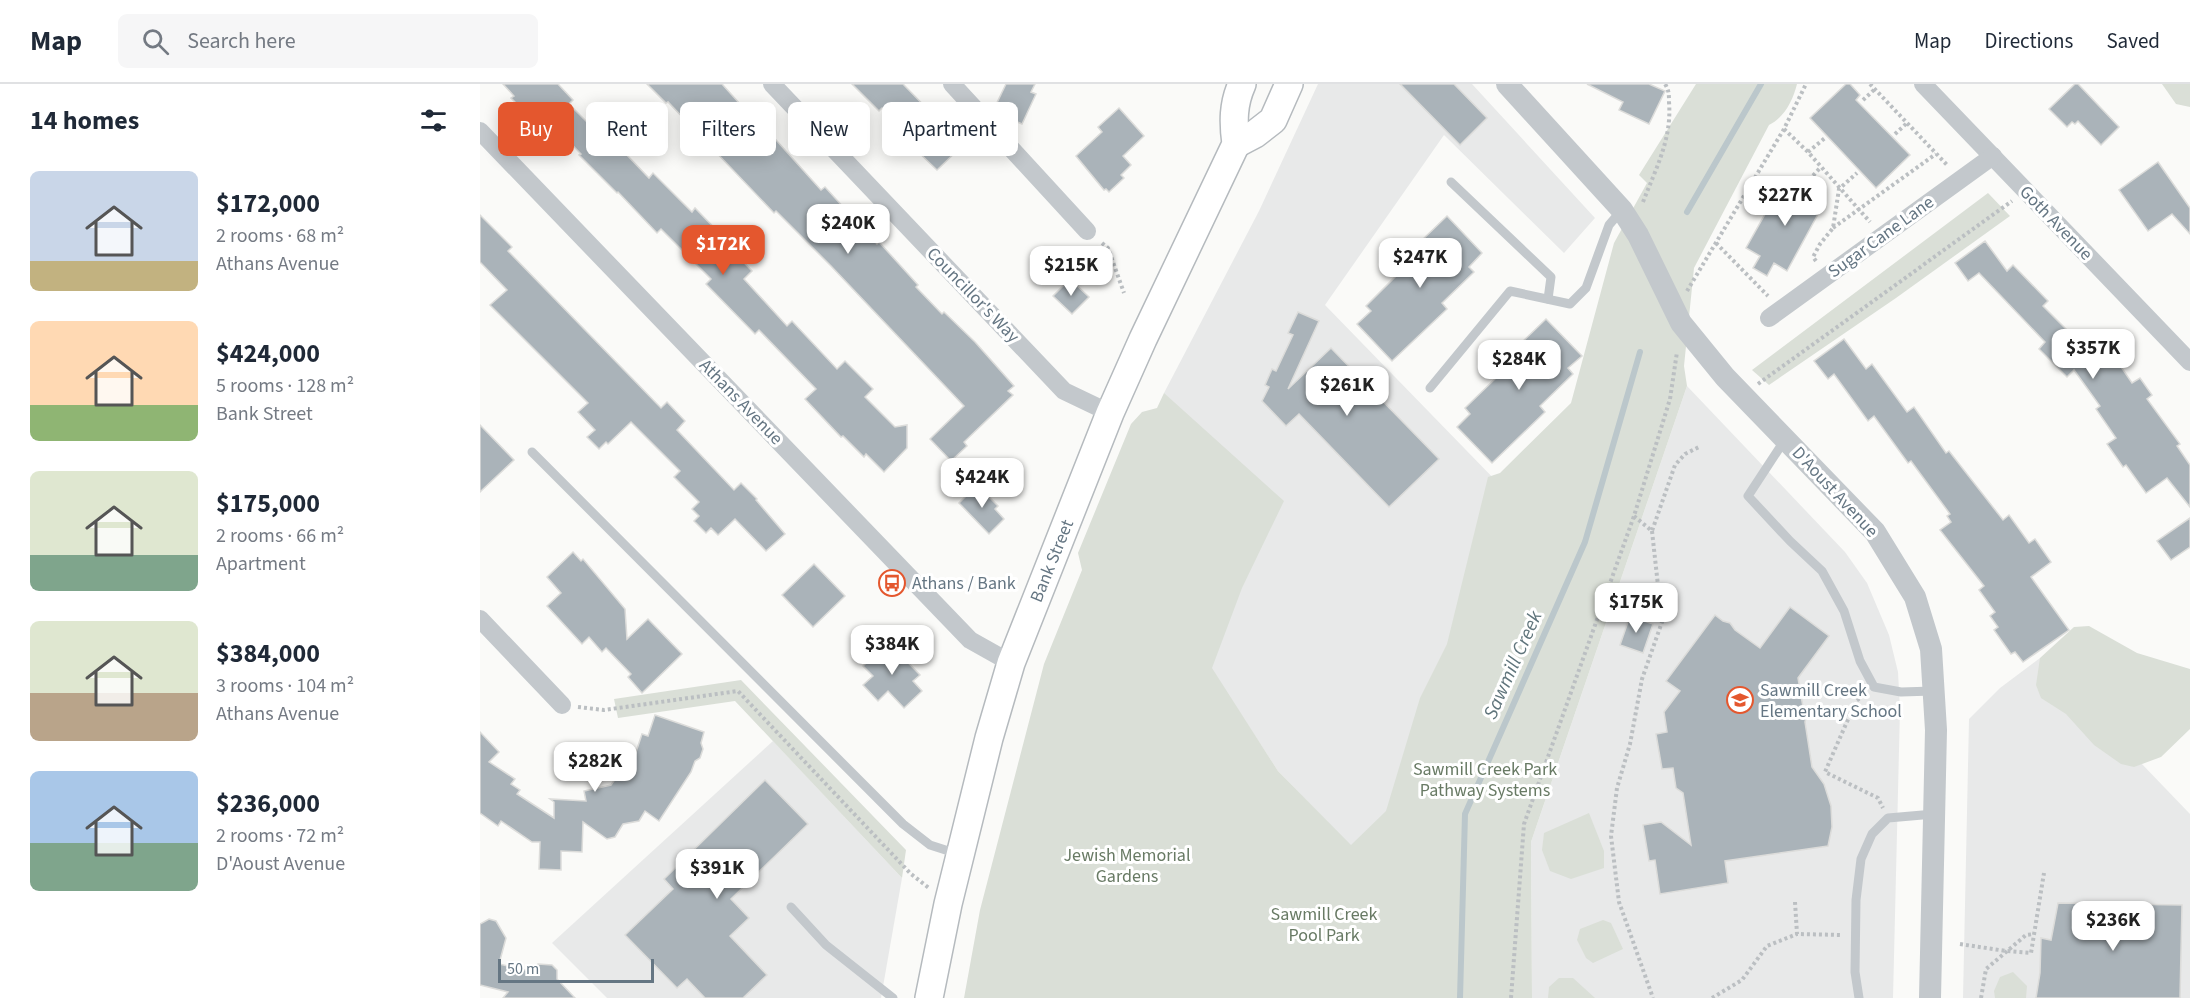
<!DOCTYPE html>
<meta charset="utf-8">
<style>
:root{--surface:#fff;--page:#f6f6f7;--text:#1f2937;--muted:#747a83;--line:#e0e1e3;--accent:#e4572e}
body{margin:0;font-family:"Source Sans 3",sans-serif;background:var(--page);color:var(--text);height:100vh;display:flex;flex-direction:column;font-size:22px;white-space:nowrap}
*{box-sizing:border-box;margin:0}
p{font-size:20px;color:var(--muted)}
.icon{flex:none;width:33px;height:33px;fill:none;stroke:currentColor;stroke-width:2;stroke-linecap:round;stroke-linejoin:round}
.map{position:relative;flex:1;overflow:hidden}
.panel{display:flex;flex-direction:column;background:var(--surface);width:480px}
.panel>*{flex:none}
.top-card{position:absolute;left:18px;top:18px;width:570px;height:54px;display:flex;gap:12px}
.scale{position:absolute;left:18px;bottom:15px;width:156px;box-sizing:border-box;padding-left:6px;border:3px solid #657683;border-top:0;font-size:16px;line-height:21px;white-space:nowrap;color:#657683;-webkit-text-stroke:4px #fff;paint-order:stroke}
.price{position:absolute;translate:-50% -51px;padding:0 14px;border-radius:12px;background:#fff;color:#222;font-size:20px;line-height:39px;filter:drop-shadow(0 2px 3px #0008)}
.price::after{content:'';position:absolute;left:50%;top:36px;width:18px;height:14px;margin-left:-9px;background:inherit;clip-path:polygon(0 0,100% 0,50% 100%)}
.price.on{background:var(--accent);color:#fff}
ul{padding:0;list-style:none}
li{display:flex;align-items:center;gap:18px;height:150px;padding:0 30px}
li span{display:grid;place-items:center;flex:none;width:168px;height:120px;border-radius:9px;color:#555}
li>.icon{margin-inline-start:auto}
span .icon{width:72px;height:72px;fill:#fffc;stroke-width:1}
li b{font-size:26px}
h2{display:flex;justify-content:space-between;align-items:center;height:72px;padding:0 30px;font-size:26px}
.chip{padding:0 21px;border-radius:9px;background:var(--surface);box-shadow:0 3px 15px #0003;font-size:21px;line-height:54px}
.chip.on{background:var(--accent);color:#fff}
header{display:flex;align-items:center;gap:36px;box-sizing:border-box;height:84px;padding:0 30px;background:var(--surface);border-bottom:2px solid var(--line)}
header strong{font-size:28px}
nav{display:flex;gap:33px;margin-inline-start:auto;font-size:21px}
.search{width:420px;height:54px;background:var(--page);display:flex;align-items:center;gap:15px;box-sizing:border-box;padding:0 21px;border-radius:9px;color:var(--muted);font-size:22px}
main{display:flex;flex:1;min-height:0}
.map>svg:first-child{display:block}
</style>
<header>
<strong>Map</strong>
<div class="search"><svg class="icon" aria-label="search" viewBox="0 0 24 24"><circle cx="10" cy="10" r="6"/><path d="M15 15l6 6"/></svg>Search here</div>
<nav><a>Map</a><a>Directions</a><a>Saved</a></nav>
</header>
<main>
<section class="panel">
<h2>14 homes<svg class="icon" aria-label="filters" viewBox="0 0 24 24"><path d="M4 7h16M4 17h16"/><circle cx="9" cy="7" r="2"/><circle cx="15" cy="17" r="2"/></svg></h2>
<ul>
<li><span style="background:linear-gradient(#c9d6e8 75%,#c2b280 0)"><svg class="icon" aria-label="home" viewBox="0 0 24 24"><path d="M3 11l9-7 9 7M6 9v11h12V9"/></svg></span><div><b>$172,000</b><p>2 rooms · 68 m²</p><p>Athans Avenue</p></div></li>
<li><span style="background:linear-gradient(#ffd9b3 70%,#8fb573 0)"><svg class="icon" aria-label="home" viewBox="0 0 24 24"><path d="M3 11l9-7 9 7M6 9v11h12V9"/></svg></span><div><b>$424,000</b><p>5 rooms · 128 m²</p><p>Bank Street</p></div></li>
<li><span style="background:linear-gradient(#dfe7d0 70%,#7fa58c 0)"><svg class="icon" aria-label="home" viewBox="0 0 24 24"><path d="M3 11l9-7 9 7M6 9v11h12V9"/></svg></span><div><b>$175,000</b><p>2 rooms · 66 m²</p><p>Apartment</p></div></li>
<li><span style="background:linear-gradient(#dfe7d0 60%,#b9a48a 0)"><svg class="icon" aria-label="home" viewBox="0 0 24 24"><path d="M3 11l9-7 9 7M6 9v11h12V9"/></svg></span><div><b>$384,000</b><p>3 rooms · 104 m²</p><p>Athans Avenue</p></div></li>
<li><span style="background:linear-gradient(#a9c7e8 60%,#7fa58c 0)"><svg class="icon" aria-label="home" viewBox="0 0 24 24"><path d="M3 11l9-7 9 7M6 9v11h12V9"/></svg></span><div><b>$236,000</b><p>2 rooms · 72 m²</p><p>D'Aoust Avenue</p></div></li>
</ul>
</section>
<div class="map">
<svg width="1710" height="914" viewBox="0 0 1710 914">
<rect width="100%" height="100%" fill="#fafaf8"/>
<g fill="#e8e9e9">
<path d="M838,0H992L1115,134L1084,169L964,51L845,221L1056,438L935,828L798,687L726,577L684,309L779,127Z"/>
<path d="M1207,302L1365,468L1387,499L1409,551L1418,588L1420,625L1413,914H1052L1051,758Z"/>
<path d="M1560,574L1710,730V914H1483L1489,635L1520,604Z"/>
<path d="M293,657L422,794L401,914H127L72,859Z"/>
</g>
<g fill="#dadfd7">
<path d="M1216,0H1317C1313,16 1305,33 1289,41L1214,184L1204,282L1207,302L1051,758L1052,914H484L500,826L564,580L602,486L598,469L651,340L662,328L677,324L684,309L804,417L762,504L732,584L798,687L871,761L906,727L940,614L967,560L1008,393L1020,389L1091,319L1134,159L1167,99L1159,91Z"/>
<path d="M1682,0H1710V23L1696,20Z"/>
<path d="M1508,109L1530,132L1416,214L1289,301L1272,286Z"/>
<path d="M1609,542L1657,569L1710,585V645L1681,673L1654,683L1641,680L1614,661L1586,630L1561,614L1556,601L1560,574L1594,543Z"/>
<path d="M261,596L426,766L422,794L255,617L138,634L134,615Z"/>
<path d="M1109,729L1124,767V784L1091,795L1070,787L1062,766L1064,749Z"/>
<path d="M1123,836L1131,839L1143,865L1113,879L1106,874L1097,856L1100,845Z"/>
<path d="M1533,888L1547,902L1546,914H1515L1514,907L1520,893Z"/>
<path d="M1079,894H1093L1115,914H1068L1069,903Z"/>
</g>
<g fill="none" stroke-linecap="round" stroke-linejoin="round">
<g stroke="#bbc7cb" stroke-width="6">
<path d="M1207,128L1281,0"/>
<path d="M980,914L985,730L1105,458L1160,268"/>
</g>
</g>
<g fill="#aab3b9" stroke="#dcdcda" stroke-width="1.5">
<path d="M23,0H78L93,16L89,20L120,51L124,47L169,94L173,89L212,128L215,124L250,160L248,162L272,187L264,195L307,242L312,237L357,285L365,277L393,305L385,313L415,343L427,341V364L404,388L386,370L384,373L363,352L361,353L325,315L336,305L279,246L275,250L226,200L231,195L181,145L177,149L138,108L137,109L99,71L101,70L70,38L66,42L52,29L49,32L31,14L34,12Z"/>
<path d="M167,0H242L287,50L289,48L305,66L341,106L345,103L397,160L399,158L438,201L436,203L462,230L464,228L495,258L534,302L528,307L533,311L484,358L487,362L471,377L450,355L484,322L351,182L296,127L294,129L188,18L186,19Z"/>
<path d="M372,0H423L459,37L456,40L480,64L457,86L433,63L436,60L402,24L399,27Z"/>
<path d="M526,0H555L551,8L556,10L542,40L513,27Z"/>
<path d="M920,0H974L1007,34L980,61Z"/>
<path d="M1107,0H1169L1185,7L1169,40L1139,26L1143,18Z"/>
<path d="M1366,0H1370L1380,11L1376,16L1430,71L1396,104L1330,34Z"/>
<path d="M1595,0H1598L1639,43L1621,61L1598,37L1595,40L1592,38L1587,43L1569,25Z"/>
<path d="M639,24L664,52L643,72L651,81L641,91L644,94L629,108L626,105L624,106L596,72L622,48L618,43Z"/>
<path d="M1678,78L1710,124V150L1692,130L1668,147L1639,106Z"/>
<path d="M1323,94L1337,101L1330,113L1343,121L1307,187L1294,179L1287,192L1273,184L1280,172L1266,164L1303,98L1317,106Z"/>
<path d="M0,131L32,163L28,167L181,324L187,318L205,337L197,346L254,406L261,399L277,415L276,416L305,450L286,467L255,435L238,451L231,444L226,449L214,437L219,432L212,425L219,418L194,393L200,387L151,338L128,360L126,358L119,365L107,353L115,346L98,328L108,319L10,221L27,206L0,178Z"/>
<path d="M967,132L1002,169L989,183L994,188L962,219L967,225L912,277L877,240L891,227L886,222L919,189L913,184Z"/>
<path d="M1505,157L1527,187L1533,181L1568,217L1563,222L1596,255L1601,250L1625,274L1634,268L1637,277L1652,299L1660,294L1672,311L1667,315L1700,360L1697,362L1710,381V423L1687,394L1666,409L1646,381L1643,383L1627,360L1636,354L1616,325L1620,322L1594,286L1587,293L1559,265L1565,258L1499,189L1488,197L1475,179Z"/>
<path d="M590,195L609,213L592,230L573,212Z"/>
<path d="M818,228L839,237L808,305L851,264L959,375L909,423L819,330L806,342L782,317L789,303L785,301L792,285L796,287L813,251L808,249Z"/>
<path d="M1066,235L1102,272L1088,284L1093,290L1060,322L1065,328L1012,379L977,343L990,330L985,324L1018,292L1013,286Z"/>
<path d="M1364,255L1386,285L1392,280L1427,328L1434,323L1466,369L1469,367L1523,436L1529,431L1549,459L1555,455L1571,478L1551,493L1589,546L1543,578L1535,568L1531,570L1514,546L1518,543L1510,532L1515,528L1499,506L1504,502L1460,446L1471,438L1467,432L1470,430L1431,377L1428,379L1394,332L1388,337L1354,290L1348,295L1334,277Z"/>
<path d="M0,341L34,376L0,408Z"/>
<path d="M497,401L518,422L515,425L524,435L509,450L479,419Z"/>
<path d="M1710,434V463L1691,476L1677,457Z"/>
<path d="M93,468L101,477L103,475L145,525L147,555L168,535L202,570L162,609L148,593L151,590L126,564L122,568L109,553L102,560L67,522L81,509L67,493Z"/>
<path d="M334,480L365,512L333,543L302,511Z"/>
<path d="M1310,523L1349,552L1318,594L1323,623L1327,630L1325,638L1332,683L1344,700L1351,722L1352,743L1348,762L1245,777L1248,799L1180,810L1175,776L1169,777L1163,741L1181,738L1211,761L1203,709L1196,704L1193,684L1182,685L1176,650L1187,648L1184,628L1200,607L1186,597L1235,531L1243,537L1250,539L1255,546L1280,564Z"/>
<path d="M1150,532L1173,540L1163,569L1140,561Z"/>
<path d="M408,558L440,591L433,597L442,607L424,624L408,607L398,617L383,601L393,592L383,582Z"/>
<path d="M175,631L224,648L221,659L223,665L220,674L215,677L211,688L179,737L165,727L159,737L143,740L135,753L127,755L103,738L102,768L81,767V786L59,785L60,758H52L21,737L18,742L0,729V648L19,668L9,678L35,695L31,700L40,706L37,710L74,734V718L70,715L106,717L104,707L131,701L142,685L151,683L162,650L168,652Z"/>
<path d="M285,696L328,740L251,815L269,834L250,852L287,891L263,914H225L207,895L197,904L145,851L193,805L184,795Z"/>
<path d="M1578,819L1702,821L1700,914H1556L1560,889L1561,854L1571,856Z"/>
<path d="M9,835L16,837L26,854L19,880L50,887L58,880L72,881L77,886V895L95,914H23L28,908L0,901V840Z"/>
</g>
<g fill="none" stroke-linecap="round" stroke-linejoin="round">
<defs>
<g id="primary">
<path d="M756,60L775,50L793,36L809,0"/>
<path d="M449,914L468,820L509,654L531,579L630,329L663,255L756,60C753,38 753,20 762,0"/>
</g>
</defs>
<use href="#primary" stroke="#b5babe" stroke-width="30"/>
<g stroke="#bbbfc2" stroke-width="4" stroke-dasharray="3 3" stroke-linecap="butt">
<path d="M1390,0L1468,82"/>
<path d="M1383,16L1395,5"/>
<path d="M1304,45L1328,68L1390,138"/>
<path d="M1415,50L1427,39"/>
<path d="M1328,68L1345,54"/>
<path d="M1329,96L1340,84"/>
<path d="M1163,118C1176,84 1192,55 1189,18C1189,11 1189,6 1185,0"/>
<path d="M1353,144L1456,70"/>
<path d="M622,159L628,164L644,209"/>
<path d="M1236,159L1288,212"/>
<path d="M1336,177L1333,173L1340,160L1353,144L1359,105L1377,89"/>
<path d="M1207,207L1304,45L1326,0"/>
<path d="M1278,300L1532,117"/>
<path d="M1154,432L1172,447L1195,381L1205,370L1219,363"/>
<path d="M1172,447L1182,538L1162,595L1150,660L1137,704L1131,752L1139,818L1173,914"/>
<path d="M1384,611L1376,617L1345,688L1398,714L1403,724"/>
<path d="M98,623L124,626L258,607L431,790L449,804"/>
<path d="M1315,818L1317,850L1362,851"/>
<path d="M1480,860L1526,867L1551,869L1564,789"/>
<path d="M1031,914L1044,740L1154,432L1190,315L1197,268"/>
<path d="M1232,914L1262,896L1287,862L1317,850"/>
<path d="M1501,914L1506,885L1546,851L1554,850"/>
</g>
<g stroke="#c3c8cc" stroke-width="9">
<path d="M971,98L1071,193L1068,215"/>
<path d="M950,304L1030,207L1090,220L1106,204L1129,141L1141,127"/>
<path d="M1304,357L1268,412L1310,457L1342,487L1364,527L1380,577L1394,603L1421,608L1453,607"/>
<path d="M52,368L423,740L450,761L478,770"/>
<path d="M311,823L346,861L413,914"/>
<path d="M1379,914L1375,888L1376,816L1381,775L1392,750L1408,734L1454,730"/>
</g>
<g stroke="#c3c8cc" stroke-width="18">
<path d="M292,0L584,307L630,329"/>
<path d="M472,0L607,147"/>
<path d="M1443,0L1710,278"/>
<path d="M0,47L490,556L531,579"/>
<path d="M1289,234L1513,72"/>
<path d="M0,535L82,621"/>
</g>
<path stroke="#c3c8cc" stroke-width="22" d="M1027,0L1142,126L1158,151L1201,239L1245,293L1395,448L1435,513L1451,565L1456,646L1450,914"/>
<use href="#primary" stroke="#fff" stroke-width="27"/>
</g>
<defs>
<symbol id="bus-ring" viewBox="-11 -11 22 22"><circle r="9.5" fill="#fff" stroke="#e4572e" stroke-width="1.5"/><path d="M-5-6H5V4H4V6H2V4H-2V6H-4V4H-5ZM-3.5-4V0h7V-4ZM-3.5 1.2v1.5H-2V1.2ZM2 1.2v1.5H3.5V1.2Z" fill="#e4572e"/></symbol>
<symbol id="school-ring" viewBox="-11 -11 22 22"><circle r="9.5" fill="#fff" stroke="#e4572e" stroke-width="1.5"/><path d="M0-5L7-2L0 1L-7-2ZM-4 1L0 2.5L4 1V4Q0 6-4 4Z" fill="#e4572e"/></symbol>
</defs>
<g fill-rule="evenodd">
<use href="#bus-ring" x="397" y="484" width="30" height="30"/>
<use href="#school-ring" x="1245" y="601" width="30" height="30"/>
</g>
<g text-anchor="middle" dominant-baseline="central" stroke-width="6" stroke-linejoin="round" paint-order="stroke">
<g font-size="18" fill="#657683" stroke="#fff">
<text transform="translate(1576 139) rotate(46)">Goth Avenue</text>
<text transform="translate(1401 153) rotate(-36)">Sugar Cane Lane</text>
<text transform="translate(493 211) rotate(46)">Councillor's Way</text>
<text transform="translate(261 318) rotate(46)">Athans Avenue</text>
<text transform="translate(1355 408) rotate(47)">D'Aoust Avenue</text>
<text transform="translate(572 477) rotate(-68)">Bank Street</text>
</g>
<g font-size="18" fill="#657683" stroke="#fff" text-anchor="start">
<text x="432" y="499">Athans / Bank</text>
<text x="1280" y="606">Sawmill Creek<tspan x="1280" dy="21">Elementary School</tspan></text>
</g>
<g font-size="18" fill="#687a64" stroke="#fff">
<text x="1005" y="685">Sawmill Creek Park<tspan x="1005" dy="21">Pathway Systems</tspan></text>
<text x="647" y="771">Jewish Memorial<tspan x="647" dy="21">Gardens</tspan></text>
<text x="844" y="830">Sawmill Creek<tspan x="844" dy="21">Pool Park</tspan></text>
</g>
<g font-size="20" font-style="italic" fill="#60757c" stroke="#fff">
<text transform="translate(1033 581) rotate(-66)">Sawmill Creek</text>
</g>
</g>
</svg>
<div class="scale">50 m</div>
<b class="price" style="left:1305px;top:143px">$227K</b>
<b class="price" style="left:368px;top:171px">$240K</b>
<b class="price on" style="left:243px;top:192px">$172K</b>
<b class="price" style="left:940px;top:205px">$247K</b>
<b class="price" style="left:591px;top:213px">$215K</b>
<b class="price" style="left:1613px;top:296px">$357K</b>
<b class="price" style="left:1039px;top:307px">$284K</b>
<b class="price" style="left:867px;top:333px">$261K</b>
<b class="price" style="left:502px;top:425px">$424K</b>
<b class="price" style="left:1156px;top:550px">$175K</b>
<b class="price" style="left:412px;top:592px">$384K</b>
<b class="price" style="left:115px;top:709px">$282K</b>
<b class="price" style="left:237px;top:816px">$391K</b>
<b class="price" style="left:1633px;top:868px">$236K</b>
<div class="top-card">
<a class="chip on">Buy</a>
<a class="chip">Rent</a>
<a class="chip">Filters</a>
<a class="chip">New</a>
<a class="chip">Apartment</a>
</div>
</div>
</main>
